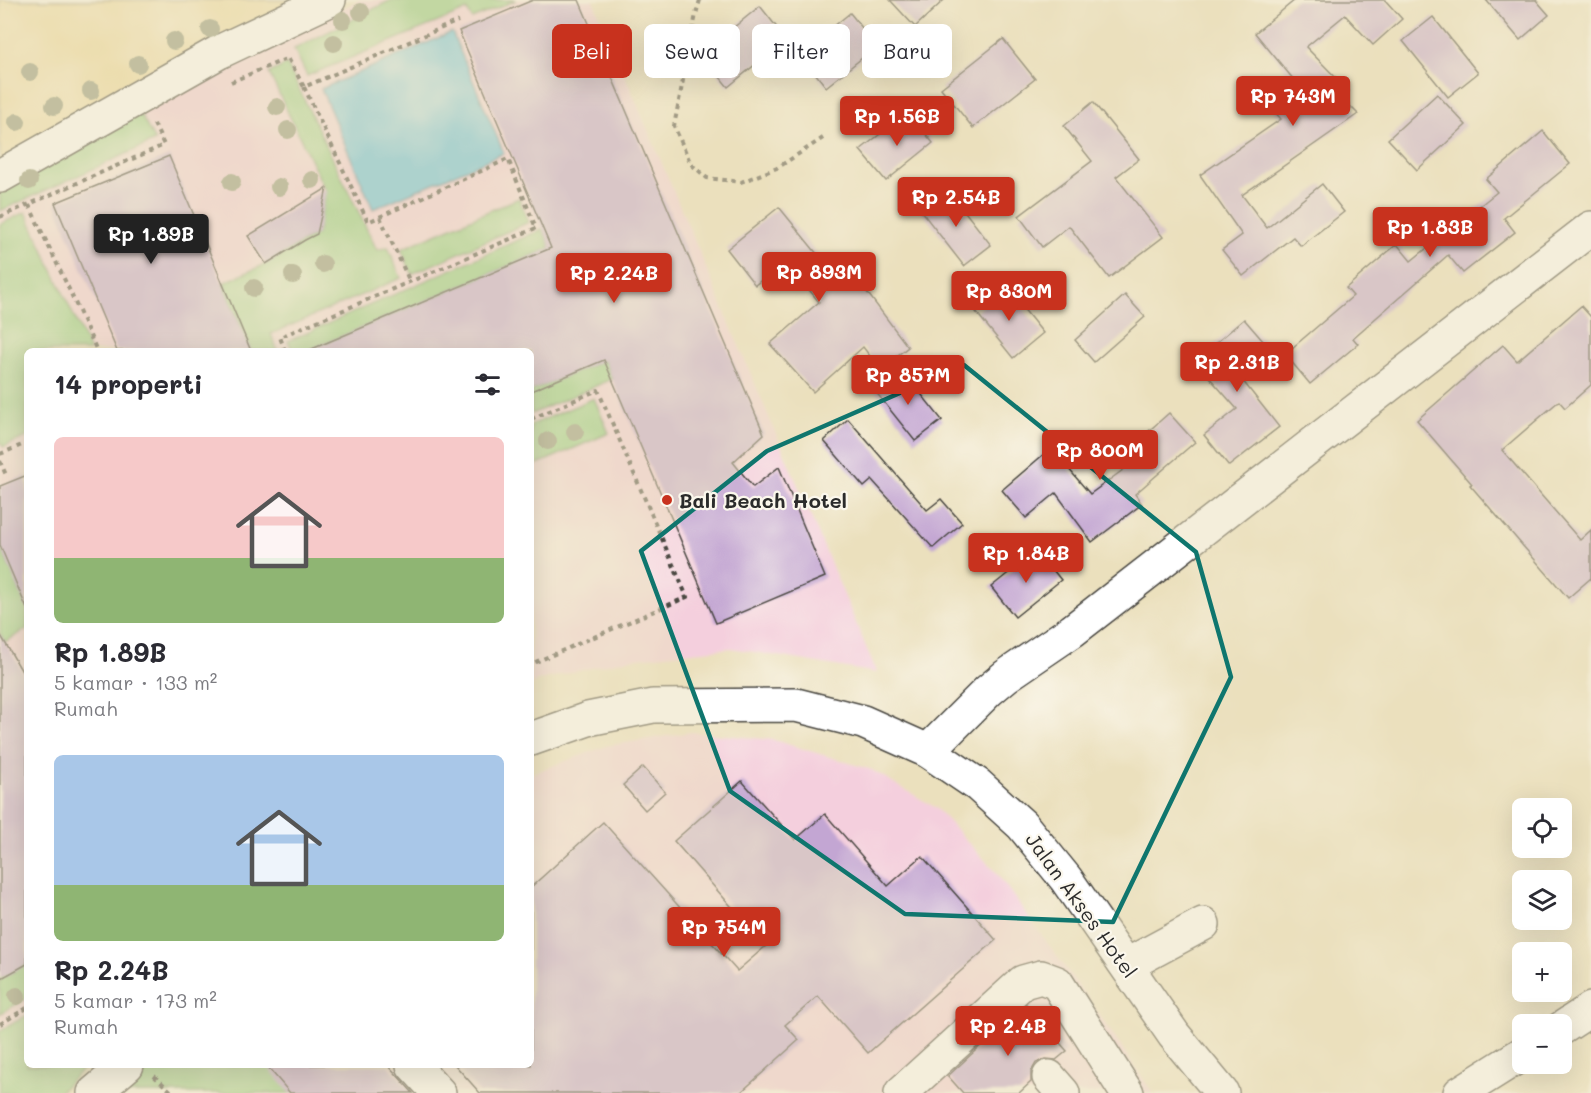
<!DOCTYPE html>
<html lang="id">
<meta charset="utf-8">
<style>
:root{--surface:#fff;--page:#f7f7f7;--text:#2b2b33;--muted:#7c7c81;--accent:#c8321e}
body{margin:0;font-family:Mali,sans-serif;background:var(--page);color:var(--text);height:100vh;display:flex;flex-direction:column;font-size:22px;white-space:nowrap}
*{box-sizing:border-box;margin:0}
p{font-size:20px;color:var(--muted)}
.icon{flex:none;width:33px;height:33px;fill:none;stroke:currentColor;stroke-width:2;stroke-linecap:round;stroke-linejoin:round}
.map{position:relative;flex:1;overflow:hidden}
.details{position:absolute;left:24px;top:348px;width:510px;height:720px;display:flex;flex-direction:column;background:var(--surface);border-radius:9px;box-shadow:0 6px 24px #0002}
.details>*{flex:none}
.top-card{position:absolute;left:552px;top:24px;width:570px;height:54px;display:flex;gap:12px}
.fabs{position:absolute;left:1512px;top:798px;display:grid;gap:12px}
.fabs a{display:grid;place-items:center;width:60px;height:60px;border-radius:9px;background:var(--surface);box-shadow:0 6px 24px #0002;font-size:30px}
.price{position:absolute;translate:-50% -51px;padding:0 14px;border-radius:6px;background:var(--accent);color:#fff;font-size:20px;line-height:39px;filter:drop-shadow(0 2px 3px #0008)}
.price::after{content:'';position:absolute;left:50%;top:36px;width:18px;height:14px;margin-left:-9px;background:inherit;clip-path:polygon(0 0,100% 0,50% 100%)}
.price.on{background:#222;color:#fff}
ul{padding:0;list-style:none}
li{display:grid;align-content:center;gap:12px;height:318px;padding:0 30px}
li span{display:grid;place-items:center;height:186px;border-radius:9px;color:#555}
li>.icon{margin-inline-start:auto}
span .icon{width:108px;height:108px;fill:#fffc;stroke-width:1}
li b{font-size:26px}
h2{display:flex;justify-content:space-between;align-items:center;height:72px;padding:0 30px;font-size:26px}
.chip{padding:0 21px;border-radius:9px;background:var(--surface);box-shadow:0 6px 24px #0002;font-size:21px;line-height:54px}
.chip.on{background:var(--accent);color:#fff}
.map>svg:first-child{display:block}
</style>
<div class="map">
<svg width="1591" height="1093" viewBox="0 0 1591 1093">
<rect width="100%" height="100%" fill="#fbf7ec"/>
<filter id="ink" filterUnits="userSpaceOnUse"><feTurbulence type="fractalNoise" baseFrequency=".0167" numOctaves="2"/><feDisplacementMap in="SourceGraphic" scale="12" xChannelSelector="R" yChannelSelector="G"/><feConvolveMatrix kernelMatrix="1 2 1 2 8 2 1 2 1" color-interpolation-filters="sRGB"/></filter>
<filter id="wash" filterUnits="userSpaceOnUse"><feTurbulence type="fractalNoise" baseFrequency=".008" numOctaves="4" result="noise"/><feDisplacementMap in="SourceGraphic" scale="24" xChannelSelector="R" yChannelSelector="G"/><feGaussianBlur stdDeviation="1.35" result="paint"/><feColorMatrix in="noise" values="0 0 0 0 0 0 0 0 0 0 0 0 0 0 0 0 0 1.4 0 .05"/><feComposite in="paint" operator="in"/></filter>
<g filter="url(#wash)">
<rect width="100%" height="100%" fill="#ebe0bd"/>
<g fill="#f4cfdd">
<path d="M360,0H593L877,673L731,648L629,659L539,680L531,685V351H27V1065L0,1093V190L232,62Z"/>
<path d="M691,732L774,740L872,770L936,808L995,871L1088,999L1153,1093H156L187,1065H531V774L607,746Z"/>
</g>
<g fill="#90cc81" stroke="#5e7c56" stroke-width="1.5">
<path d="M391,0H516L472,19L467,10L307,76L294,49Z"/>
<path d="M287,64L377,250L388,247L401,278L271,334L278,351H251L223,283L266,264L317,234L326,192L269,73Z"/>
<path d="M137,108L155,141L0,211V190Z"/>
<path d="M519,198L529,222L412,274L401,249Z"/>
<path d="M26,212L90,351H27V437L3,447L0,441V224Z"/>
<path d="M543,229L551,248L307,351H293L288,341Z"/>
<path d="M604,360L612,379L531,414V391Z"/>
<path d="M594,398L609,433L531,467V425Z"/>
<path d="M0,545L26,606H27V629L5,642L0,634Z"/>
<path d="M27,964V998L0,1014V979Z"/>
<path d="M27,1015V1065H87L58,1093H0V1031Z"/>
<path d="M149,1065H275L299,1093H117Z"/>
</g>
<path fill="#eeda9e" stroke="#8c8264" stroke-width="1.5" d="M0,0H329L0,176Z"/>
<path fill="#63c1e1" stroke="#477686" stroke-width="1.5" d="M452,32L504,153L373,209L321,89Z"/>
<g id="blocks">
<g fill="#c3a6d3">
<path d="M533,0H579L764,434L733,462L753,487L779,467L825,577L716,623L604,360L531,391V351H307L551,248L459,31Z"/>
<path d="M890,0H944L915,27Z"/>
<path d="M1295,0H1385L1402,19L1373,45L1345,15L1306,47L1349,91L1342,98L1358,114L1242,195L1267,228L1322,184L1344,212L1301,246L1293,237L1243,276L1222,250L1242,235L1200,175L1281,119L1274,111L1299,86L1255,33Z"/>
<path d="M1486,0H1536L1549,15L1520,40Z"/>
<path d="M760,6L786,39L728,87L701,54Z"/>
<path d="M850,13L877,46L826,87L800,54Z"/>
<path d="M1433,17L1478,73L1448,97L1403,41Z"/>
<path d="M1003,39L1035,79L973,128L941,88Z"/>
<path d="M1437,94L1466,125L1417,170L1388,139Z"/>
<path d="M1093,102L1139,159L1116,177L1163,237L1109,278L1069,226L1042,247L1019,216L1092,161L1064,126Z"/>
<path d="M908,112L933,143L886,181L860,150Z"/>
<path d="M1543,131L1570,164L1504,218L1515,232L1463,273L1448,255L1353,338L1358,344L1310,384L1285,354L1353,296L1346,288L1397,244L1411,261L1497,192L1486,179Z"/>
<path d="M169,156L212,258L251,351H117L55,203Z"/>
<path d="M327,188L317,234L305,240L266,264L248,236Z"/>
<path d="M948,190L991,245L964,266L921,211Z"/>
<path d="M779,207L831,271L850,256L871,281L863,287L908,347L880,369L863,347L813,392L770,344L819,302L786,261L755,285L727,249Z"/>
<path d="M1006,287L1043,333L1013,358L976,312Z"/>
<path d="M1125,295L1145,317L1094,362L1075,340Z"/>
<path d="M1581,306L1591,317V385L1565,408L1559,401L1502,450L1580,540L1591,530V578L1568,598L1470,485L1472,484L1417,420L1503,345L1517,361Z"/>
<path d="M1244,319L1270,349L1239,376L1279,427L1229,466L1204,435L1237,409L1195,361Z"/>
<path d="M902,370L942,420L915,441L875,391Z"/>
<path d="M1169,413L1195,442L1135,494L1142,504L1092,542L1056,493L1026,518L1002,490L1051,448L1090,494L1134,462L1125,452Z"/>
<path d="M848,419L927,510L941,499L962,523L933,548L872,480L864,487L824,441Z"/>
<path d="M27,475V609L0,545V486Z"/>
<path d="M1037,550L1061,580L1015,617L991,587Z"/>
<path d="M0,634L27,680V964L0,979Z"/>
<path d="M643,767L665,792L645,810L623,785Z"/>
<path d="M742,781L795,840L825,814L888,886L922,856L996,940L868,1053L818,996L785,1025L799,1040L740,1093H480L455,1065H531V887L603,822L737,971L766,946L674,841Z"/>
<path d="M1026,1004L1067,1051L1056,1060L1046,1059L1036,1063L1031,1072V1082L1019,1093H963L948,1076Z"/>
<path d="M266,1065H388L413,1093H290Z"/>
</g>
</g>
</g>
<g filter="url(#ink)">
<use href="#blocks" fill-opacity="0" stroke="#484641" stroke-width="1.5"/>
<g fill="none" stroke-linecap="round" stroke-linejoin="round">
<defs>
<g id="minor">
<path d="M0,176L219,52L329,0"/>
<path d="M531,739L588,719L653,706L796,705L863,722L928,751L978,785L1022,825L1066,879L1174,1035L1222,1093"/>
<path d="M928,751L988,691L1006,676L1072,631L1591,228"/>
<path d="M1127,965L1203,924"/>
<path d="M1562,1028L1591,1009"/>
<path d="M413,1065L439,1093"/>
<path d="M1049,1077L1063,1093"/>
<path d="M94,1093L127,1065"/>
<path d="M901,1093L1023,982L1041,977L1057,983L1127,1093"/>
<path d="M1460,1093L1522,1054"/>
</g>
</defs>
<use href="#minor" stroke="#484641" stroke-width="36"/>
<g stroke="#484641" stroke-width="4" stroke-dasharray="4.5 4.5" stroke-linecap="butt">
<path d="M700,0L696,14L674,126L691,164L707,178L741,182L777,168L823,138"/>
<path d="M231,82L288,58L304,87L458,21"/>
<path d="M29,205L68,287L97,351"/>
<path d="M0,217L164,145L153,122"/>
<path d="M380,217L410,282"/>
<path d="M285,351L280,337L536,228L508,159L368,222L304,87"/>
<path d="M531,419L598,390L687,597L531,664"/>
<path d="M0,454L27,443"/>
<path d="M0,461L6,475"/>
<path d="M0,1024L27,1008"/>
<path d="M154,1076L173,1093"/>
</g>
<use href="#minor" stroke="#fff" stroke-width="33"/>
</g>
<g fill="#92977b">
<circle cx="361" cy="12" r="9"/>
<circle cx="343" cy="20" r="9"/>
<circle cx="210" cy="29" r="9"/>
<circle cx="174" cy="41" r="9"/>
<circle cx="334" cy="43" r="9"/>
<circle cx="138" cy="64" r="9"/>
<circle cx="30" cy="72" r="9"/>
<circle cx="91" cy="91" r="9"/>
<circle cx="54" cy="106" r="9"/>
<circle cx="277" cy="107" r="9"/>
<circle cx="17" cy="122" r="9"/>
<circle cx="288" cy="130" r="9"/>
<circle cx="312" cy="180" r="9"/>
<circle cx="29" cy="181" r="9"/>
<circle cx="232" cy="182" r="9"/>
<circle cx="279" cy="187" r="9"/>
<circle cx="323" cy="264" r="9"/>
<circle cx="293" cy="275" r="9"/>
<circle cx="254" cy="288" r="9"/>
<circle cx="575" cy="432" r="9"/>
<circle cx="548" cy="441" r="9"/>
<circle cx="17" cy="996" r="9"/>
</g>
</g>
<path d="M0 0H1591V1093H0ZM964,365L1196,552L1231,677L1113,922L905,914L730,791L641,551L767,451Z" fill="#ebe0bd" fill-opacity=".55" fill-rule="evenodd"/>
<path fill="none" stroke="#0f766e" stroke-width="4.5" stroke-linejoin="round" d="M964,365L1196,552L1231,677L1113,922L905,914L730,791L641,551L767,451Z"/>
<circle fill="#c8321e" stroke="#fbf7ec" stroke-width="2" cx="667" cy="500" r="6"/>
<g text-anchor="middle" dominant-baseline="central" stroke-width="4.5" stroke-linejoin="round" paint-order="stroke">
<g font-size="20" font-weight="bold" fill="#2b2b2b" stroke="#fbf7ec" text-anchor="start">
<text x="679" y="500">Bali Beach Hotel</text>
</g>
<g font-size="20" fill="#2b2b2b" stroke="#fbf7ec">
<text transform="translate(1082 905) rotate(54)">Jalan Akses Hotel</text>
</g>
</g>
</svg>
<div class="fabs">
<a><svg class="icon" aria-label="locate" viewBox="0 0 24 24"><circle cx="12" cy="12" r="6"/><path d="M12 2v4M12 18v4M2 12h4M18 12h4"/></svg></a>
<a><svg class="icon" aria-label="layers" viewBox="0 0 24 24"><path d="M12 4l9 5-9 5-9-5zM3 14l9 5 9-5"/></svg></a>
<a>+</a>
<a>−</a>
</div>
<b class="price" style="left:1293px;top:127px">Rp 743M</b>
<b class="price" style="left:897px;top:147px">Rp 1.56B</b>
<b class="price" style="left:956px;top:228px">Rp 2.54B</b>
<b class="price" style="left:1430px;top:258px">Rp 1.83B</b>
<b class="price on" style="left:151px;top:265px">Rp 1.89B</b>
<b class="price" style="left:819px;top:303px">Rp 893M</b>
<b class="price" style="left:614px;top:304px">Rp 2.24B</b>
<b class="price" style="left:1009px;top:322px">Rp 830M</b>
<b class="price" style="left:1237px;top:393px">Rp 2.31B</b>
<b class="price" style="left:908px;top:406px">Rp 857M</b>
<b class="price" style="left:1100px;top:481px">Rp 800M</b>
<b class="price" style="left:1026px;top:584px">Rp 1.84B</b>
<b class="price" style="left:724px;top:958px">Rp 754M</b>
<b class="price" style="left:1008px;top:1057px">Rp 2.4B</b>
<div class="top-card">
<a class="chip on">Beli</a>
<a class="chip">Sewa</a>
<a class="chip">Filter</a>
<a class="chip">Baru</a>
</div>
<section class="details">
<h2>14 properti<svg class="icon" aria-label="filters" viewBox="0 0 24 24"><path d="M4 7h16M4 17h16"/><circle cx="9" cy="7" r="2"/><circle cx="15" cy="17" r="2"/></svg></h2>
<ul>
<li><span style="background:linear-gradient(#f6c9c9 65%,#8fb573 0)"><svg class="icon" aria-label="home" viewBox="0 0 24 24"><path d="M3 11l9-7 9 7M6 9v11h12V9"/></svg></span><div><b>Rp 1.89B</b><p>5 kamar · 133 m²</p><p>Rumah</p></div></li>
<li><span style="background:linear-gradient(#a9c7e8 70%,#8fb573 0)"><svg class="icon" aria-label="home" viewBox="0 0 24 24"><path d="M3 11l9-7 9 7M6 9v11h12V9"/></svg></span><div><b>Rp 2.24B</b><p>5 kamar · 173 m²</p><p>Rumah</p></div></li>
</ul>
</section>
</div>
